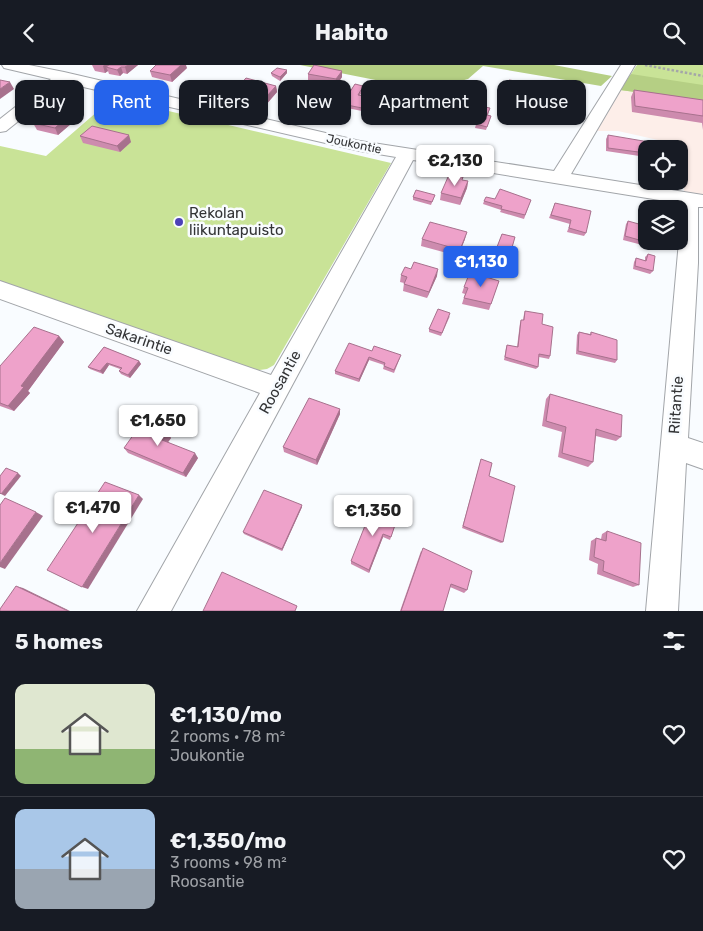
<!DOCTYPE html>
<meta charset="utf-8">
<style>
:root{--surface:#171b24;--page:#242831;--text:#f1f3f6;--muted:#9ea1a6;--line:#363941;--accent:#2563eb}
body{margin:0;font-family:Rubik,sans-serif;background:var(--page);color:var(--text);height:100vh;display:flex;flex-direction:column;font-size:19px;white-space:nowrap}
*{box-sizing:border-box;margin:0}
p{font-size:16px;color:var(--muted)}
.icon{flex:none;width:28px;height:28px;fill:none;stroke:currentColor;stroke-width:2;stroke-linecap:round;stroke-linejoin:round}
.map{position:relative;height:546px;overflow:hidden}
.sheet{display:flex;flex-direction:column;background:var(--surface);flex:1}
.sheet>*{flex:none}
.guide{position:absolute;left:15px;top:15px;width:674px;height:45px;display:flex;gap:10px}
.buttons{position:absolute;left:638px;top:75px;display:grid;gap:10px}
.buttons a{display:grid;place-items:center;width:50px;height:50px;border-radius:10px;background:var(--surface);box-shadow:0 1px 4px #0004;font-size:25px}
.price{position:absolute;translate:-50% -42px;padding:0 11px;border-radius:5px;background:#fff;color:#222;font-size:16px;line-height:32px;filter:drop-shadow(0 1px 2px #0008)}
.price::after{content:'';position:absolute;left:50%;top:30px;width:15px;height:11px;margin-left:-8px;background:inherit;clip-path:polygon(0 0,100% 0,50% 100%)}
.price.selected{background:var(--accent);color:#fff}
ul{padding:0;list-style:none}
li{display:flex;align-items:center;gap:15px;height:125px;padding:0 15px}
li+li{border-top:1px solid var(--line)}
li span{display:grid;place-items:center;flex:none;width:140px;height:100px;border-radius:10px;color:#555}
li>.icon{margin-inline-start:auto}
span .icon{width:60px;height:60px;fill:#fffc;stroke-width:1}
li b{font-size:21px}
h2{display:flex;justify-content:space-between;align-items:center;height:60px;padding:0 15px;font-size:21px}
.pill{padding:0 18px;border-radius:10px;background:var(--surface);box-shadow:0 1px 4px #0004;font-size:18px;line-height:45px}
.pill.selected{background:var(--accent);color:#fff}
header{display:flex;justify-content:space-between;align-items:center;height:65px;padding:0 15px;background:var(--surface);font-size:22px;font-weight:700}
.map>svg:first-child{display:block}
</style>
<header><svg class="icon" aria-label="back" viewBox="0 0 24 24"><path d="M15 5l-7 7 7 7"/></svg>Habito<svg class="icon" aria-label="search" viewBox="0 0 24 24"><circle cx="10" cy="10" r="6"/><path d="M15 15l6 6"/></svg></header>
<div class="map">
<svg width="703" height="546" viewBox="0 0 703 546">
<rect width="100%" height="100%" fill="#f9fcff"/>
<path fill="#fdeee9" d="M620,25L703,36V130L684,127L685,81L618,66H597Z"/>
<g fill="#c9e397">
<path d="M637,0H703V36L620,25Z"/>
<path d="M113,33L391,98L274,300L267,304L252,306L0,216V81L46,91Z"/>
</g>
<g fill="#b5cf84">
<path d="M300,0H554L612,11L601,21L483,1L468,14L457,17L446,29Z"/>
<path d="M631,9L703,20V36L620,25Z"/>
</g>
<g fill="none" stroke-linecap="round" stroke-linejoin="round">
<defs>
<path id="minor" d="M2,0H29L64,7L360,76L554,106L621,0H635L571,109L703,130V142H698V198L688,373L703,378V404L686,398L678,546H646L679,176L678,138L413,95L171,546H137L260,328L0,234V216L271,310L396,92L360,86L66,18L6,66L0,67V54L51,14L4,3Z"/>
</defs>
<use href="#minor" stroke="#a2a5a9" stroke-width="2"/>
<path stroke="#a4a6a8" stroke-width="2.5" stroke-dasharray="2.5 2" stroke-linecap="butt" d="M645,0L703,11"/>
<use href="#minor" fill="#fff" fill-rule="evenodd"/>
</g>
<g fill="#cd8bae">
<path d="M92,0H138L127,9L123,8L120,11L109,9L108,6L105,8L95,6Z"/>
<path d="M187,3L172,17L152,12L150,6Z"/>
<path d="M287,5V8L280,16L272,11L271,8Z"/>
<path d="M342,6V12L336,21L308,15V9Z"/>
<path d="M509,15L549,32L548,35L524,32V28L507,26Z"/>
<path d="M355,19L367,25L364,29H361L360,30L369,32V35L362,46L342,42V39Z"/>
<path d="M276,21L277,27L258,49L242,45L241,38L247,32L239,30L237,23Z"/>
<path d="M634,25L703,35V65L702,58L632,47L631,32Z"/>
<path d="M306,38L307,43L311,44V51L305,59L289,55L288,49Z"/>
<path d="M456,43H490L488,50L491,51L486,65L475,63L477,56L462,53L463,48L456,46Z"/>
<path d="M75,45L79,52L58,70L37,65L33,58Z"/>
<path d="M425,48L419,59L394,54V50Z"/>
<path d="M608,70L646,84V92L606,86V74Z"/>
<path d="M80,71L131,77L120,87L83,78Z"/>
<path d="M463,115L468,116L467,123L460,140L440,135L441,128Z"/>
<path d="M435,130L431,140L413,135V132Z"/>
<path d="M495,134L531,135L524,154L500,147L501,145L483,139L484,136Z"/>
<path d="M555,138L586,168L584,171L567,167L570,159L549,153Z"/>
<path d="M628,156L657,180L654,183L623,175L626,159Z"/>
<path d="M502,169L515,172L510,189L496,185Z"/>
<path d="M422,174H465L458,191L421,181Z"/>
<path d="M648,189L653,206L650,209L633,204L634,197L636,193L645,196V192Z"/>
<path d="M401,210L437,211L427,233L403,226L404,218L400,217Z"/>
<path d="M499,216L489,245L462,239L465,229L462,228L464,222Z"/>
<path d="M525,246L542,259L550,291L549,294L539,292L538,302L536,304L504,295L506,283L507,280L517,282L520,258L521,255H523L524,249Z"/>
<path d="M450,251L441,271L429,267V264Z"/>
<path d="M579,267L590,269L591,267L617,295L615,298L576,289L577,270Z"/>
<path d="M59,271L64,277L28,326L30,328L14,346L0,341V301Z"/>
<path d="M104,282L139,296L141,299L130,313L121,309L119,306L120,304L109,300L103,309L90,304L88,302Z"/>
<path d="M372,286L400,293L394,308L383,304L384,300L369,295L359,317L335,309V306Z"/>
<path d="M550,329L621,372L616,376L596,371L593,397L588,402L558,392L562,367L542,361L546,334Z"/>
<path d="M340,344V349L317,400L284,387L283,382Z"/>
<path d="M162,358L165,363L163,366L167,368L171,373L168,377L198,393L186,412L128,388L124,383Z"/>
<path d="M481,394L489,411L503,477L501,478L462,463Z"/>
<path d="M302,442L282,486L244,469L243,467Z"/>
<path d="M397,454L390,475L383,472L369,508L351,499V496Z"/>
<path d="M607,466L639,520L633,522L597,509L598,499L589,495L591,476L596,473L601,474L602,469Z"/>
<path d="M421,486L467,525L464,528L450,522L443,546H400Z"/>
</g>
<g fill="#a7718d">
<path d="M104,0H112L106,2L108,6L105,8L103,1Z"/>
<path d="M128,0H138L127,9L125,2Z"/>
<path d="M181,0H186L187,3L172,17L170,10Z"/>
<path d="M121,2L123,8L120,11L117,5Z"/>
<path d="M287,5V8L280,16V12Z"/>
<path d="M342,6V12L336,21V14Z"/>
<path d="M10,17L14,24L0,34V24Z"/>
<path d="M276,21L277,27L258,49L257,42Z"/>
<path d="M369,32V35L362,46V43Z"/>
<path d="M311,44V51L305,59V52Z"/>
<path d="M75,45L79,52L58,70L55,63Z"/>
<path d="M425,45V48L419,59L420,56Z"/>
<path d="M129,70L131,77L120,87L117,81Z"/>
<path d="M468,116L467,123L460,140L461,133Z"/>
<path d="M467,167L465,174L458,191L460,185Z"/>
<path d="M438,204L437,211L427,233L429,227Z"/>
<path d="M59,271L64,277L28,326L30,328L14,346L8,341L21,321Z"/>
<path d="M369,292V295L359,317V314Z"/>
<path d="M139,296L141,299L130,313L128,310Z"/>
<path d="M107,298L109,300L103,309L100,306Z"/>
<path d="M340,344V349L317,400L316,395Z"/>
<path d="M162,358L165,363L161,369L157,364Z"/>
<path d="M167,368L171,373L166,380L162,375Z"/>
<path d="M195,388L198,393L186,412L183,408Z"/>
<path d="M18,408L21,411L5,431L1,429Z"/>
<path d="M139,430L143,434L88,524L82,522Z"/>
<path d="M302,440V442L282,486V484Z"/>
<path d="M36,447L43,451L5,504L0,502V498Z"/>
<path d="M383,469V472L369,508V505Z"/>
<path d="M16,521L23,523L70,546H68Z"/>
</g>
<g fill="#eea2ca" stroke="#a7718d">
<path d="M109,0H128L125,2H121L117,5L106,2Z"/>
<path d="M156,0H181L170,10L150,6Z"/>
<path d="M314,0L342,6L336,14L308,9Z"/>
<path d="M277,3L287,5L280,12L271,8Z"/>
<path d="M246,13L276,21L257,42L241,38L252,26L237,23Z"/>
<path d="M0,15L10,17L0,24Z"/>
<path d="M509,15L549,21V32L525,29V24L508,22Z"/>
<path d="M355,19L367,22L364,26L361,25L358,30L369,32L362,43L342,39Z"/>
<path d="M634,25L703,35V51L635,41Z"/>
<path d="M298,36L306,38L303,42L311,44L305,52L288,49Z"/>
<path d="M460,37L490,43L487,50L491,51L487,62L476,59L479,53L462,49L465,45L456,43Z"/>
<path d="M54,40L75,45L55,63L33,58Z"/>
<path d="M399,40L425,45L420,56L394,50Z"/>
<path d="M92,61L129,70L117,81L80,71Z"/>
<path d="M608,70L655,78L656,84H646V88L608,83Z"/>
<path d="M456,110L463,112L462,115L468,116L461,133L441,128L448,112L454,113Z"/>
<path d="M500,124L531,135L525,150L501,144L502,141L484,136L486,132L495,134Z"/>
<path d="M416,125L435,130L432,137L413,132Z"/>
<path d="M555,138L591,146L586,168L569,163L571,155L551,150Z"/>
<path d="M628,156L646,161V176H657V180L625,171Z"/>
<path d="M430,157L467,167L460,185L422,174Z"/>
<path d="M502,169L515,172L511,186L497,182Z"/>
<path d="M648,189L655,191L653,206L635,201L636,193L646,196Z"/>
<path d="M414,197L438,204L429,227L404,219L407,212L401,210L405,202L411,204Z"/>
<path d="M470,207L499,216L491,239L464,233L468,223L464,222Z"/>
<path d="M438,244L450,248L442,268L429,264Z"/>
<path d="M525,246L543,249L542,259L553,262L550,291L539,289L538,302L505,292L507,280L518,282L521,255H524Z"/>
<path d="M34,262L59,271L21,321L24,322L8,341L0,338V301Z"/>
<path d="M579,267L591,270V267L617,275V295L578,286Z"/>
<path d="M349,278L372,286L374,281L401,290L394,305L384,301L385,298L369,292L359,314L335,306Z"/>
<path d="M104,282L139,296L128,310L119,306L122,303L107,298L100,306L88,302Z"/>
<path d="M550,329L622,350L621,372L596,364L593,397L562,388L566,362L546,356Z"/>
<path d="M309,333L340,344L316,395L283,382Z"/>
<path d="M146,352L162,358L157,364L167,368L162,375L195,388L183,408L124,383Z"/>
<path d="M481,394L492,398L489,411L515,421L503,477L463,461Z"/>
<path d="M6,403L18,408L1,429L0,428V411Z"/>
<path d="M105,417L139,430L82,522L47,505Z"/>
<path d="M264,425L302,440L282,484L243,467Z"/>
<path d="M5,433L36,447L0,498V440Z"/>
<path d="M372,443L397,454L391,472L383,469L369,505L351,496Z"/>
<path d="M607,466L641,478L639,520L603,506L604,496L594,492L596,473L606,476Z"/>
<path d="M423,483L472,506L467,525L451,519L443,546H401Z"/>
<path d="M222,507L297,541L295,546H203Z"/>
<path d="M16,521L68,546H0V544Z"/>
</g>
<circle fill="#4c40b7" stroke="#f9fcff" stroke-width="2" cx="179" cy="157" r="5"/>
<g text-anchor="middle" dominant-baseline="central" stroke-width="5" stroke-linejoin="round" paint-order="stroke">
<g font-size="12" fill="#333436" stroke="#f9fcff">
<text transform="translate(354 79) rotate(12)">Joukontie</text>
</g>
<g font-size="15" fill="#333436" stroke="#f9fcff" text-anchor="start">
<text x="189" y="148">Rekolan<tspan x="189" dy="17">liikuntapuisto</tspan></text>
</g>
<g font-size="15" fill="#333436" stroke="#f9fcff">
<text transform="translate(139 274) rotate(19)">Sakarintie</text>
<text transform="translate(280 317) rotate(-61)">Roosantie</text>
<text transform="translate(676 340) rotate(-86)">Riitantie</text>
</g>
</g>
</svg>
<div class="buttons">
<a><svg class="icon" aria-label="locate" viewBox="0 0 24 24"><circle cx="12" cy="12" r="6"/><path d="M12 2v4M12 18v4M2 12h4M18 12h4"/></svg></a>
<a><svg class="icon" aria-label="layers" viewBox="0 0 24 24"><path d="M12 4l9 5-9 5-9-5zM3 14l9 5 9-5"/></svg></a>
</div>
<b class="price" style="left:455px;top:122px">€2,130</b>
<b class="price selected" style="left:481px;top:223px">€1,130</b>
<b class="price" style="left:158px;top:382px">€1,650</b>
<b class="price" style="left:93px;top:469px">€1,470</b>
<b class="price" style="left:373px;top:472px">€1,350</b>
<div class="guide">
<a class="pill">Buy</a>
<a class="pill selected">Rent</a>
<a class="pill">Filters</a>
<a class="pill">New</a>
<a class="pill">Apartment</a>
<a class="pill">House</a>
</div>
</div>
<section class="sheet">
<h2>5 homes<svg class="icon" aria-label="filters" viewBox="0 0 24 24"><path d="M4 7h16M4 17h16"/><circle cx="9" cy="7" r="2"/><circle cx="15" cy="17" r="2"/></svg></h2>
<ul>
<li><span style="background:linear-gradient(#dfe7d0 65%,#8fb573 0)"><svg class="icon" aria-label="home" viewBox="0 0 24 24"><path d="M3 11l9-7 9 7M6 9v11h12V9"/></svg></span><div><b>€1,130/mo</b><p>2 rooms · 78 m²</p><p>Joukontie</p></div><svg class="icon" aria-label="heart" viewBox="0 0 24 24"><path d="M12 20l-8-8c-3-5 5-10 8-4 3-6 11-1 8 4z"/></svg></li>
<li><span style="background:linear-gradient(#a9c7e8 60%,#9aa5b1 0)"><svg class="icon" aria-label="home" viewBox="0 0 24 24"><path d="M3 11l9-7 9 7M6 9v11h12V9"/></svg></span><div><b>€1,350/mo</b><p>3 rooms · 98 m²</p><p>Roosantie</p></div><svg class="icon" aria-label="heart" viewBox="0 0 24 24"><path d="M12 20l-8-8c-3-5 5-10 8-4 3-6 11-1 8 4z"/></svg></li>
</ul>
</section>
